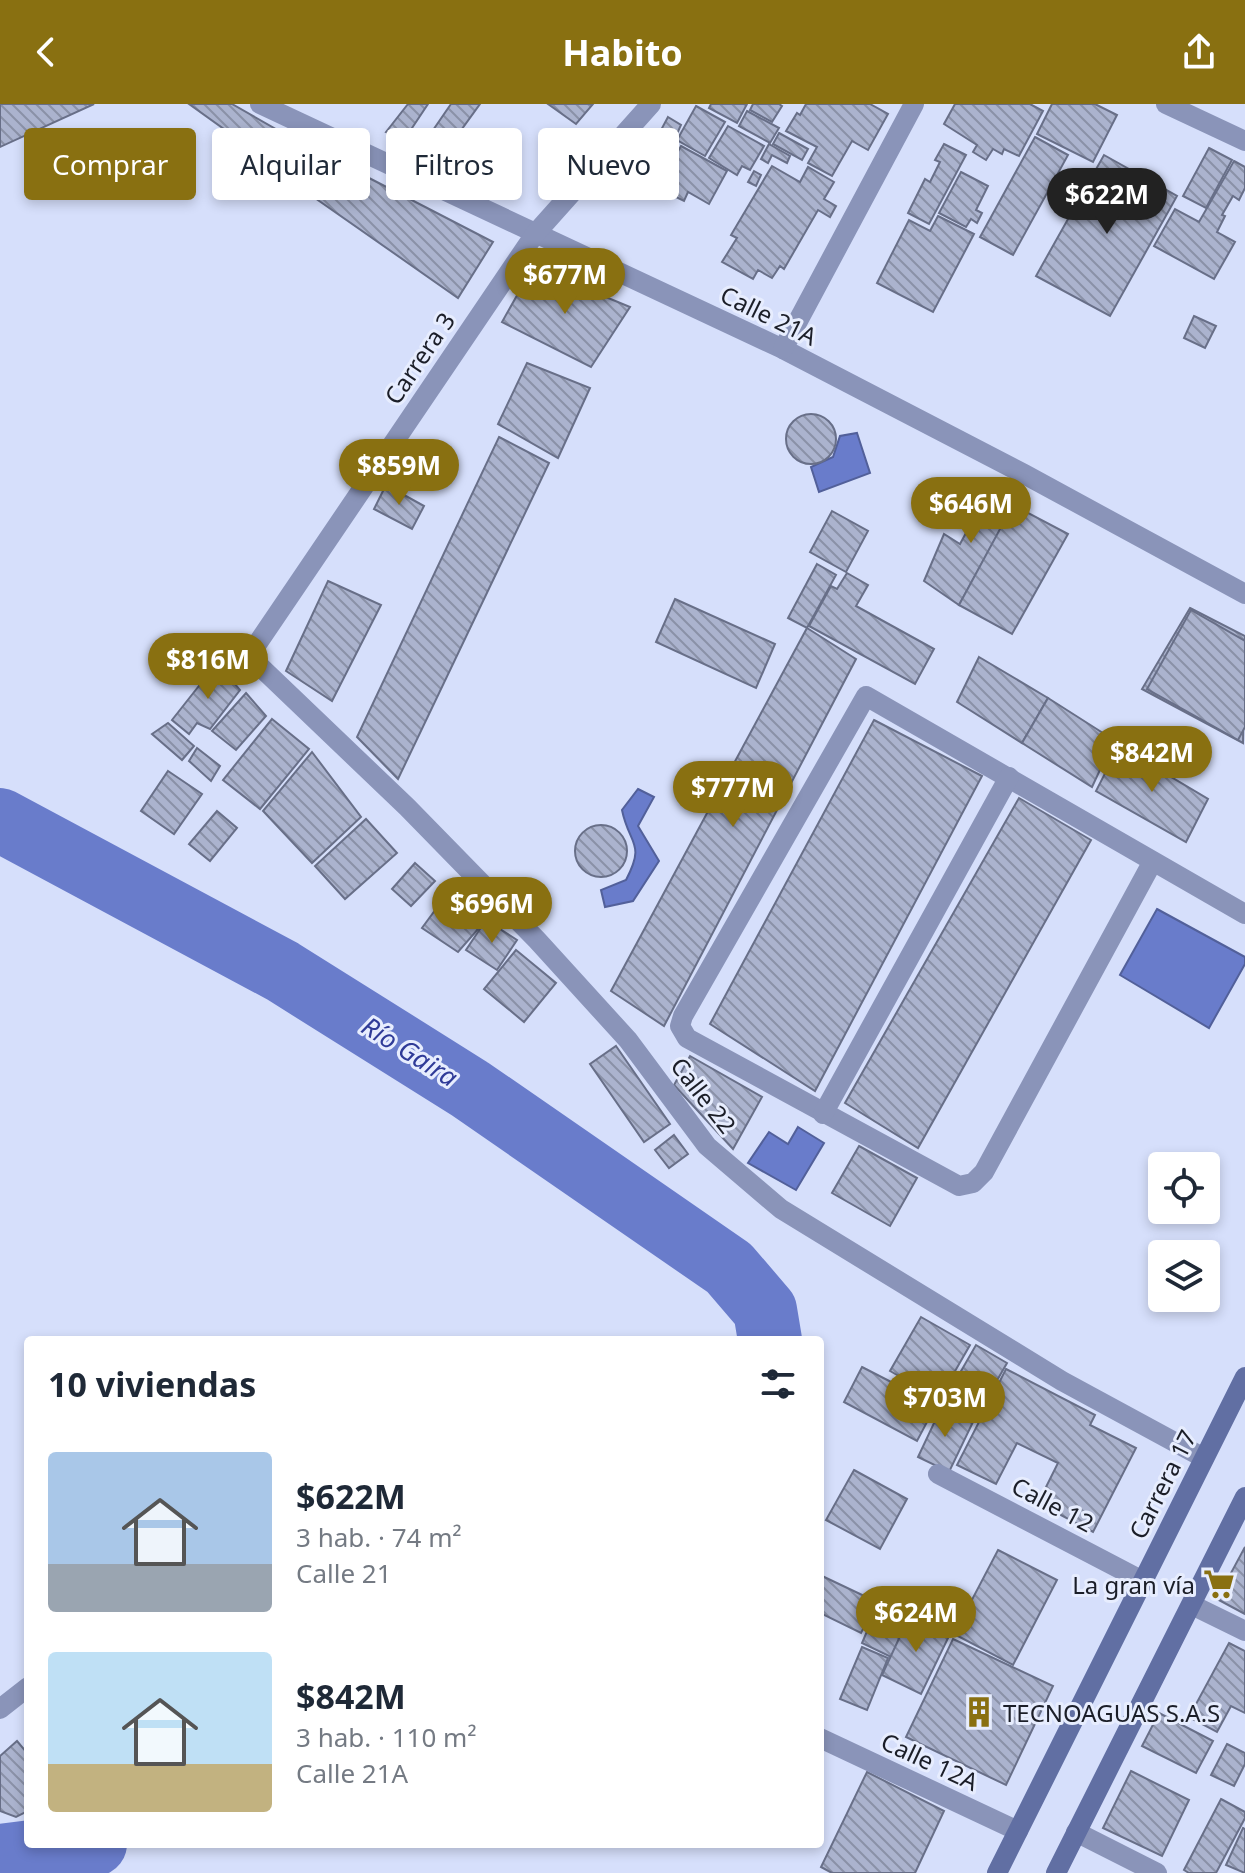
<!DOCTYPE html>
<html lang="es">
<meta charset="utf-8">
<style>
:root{--surface:#fff;--page:#f6f6f7;--text:#1f2937;--muted:#747a83;--accent:#897011}
body{margin:0;font-family:"Noto Sans",sans-serif;background:var(--page);color:var(--text);height:100vh;display:flex;flex-direction:column;font-size:30px;white-space:nowrap}
*{box-sizing:border-box;margin:0}
p{font-size:26px;color:var(--muted)}
.icon{flex:none;width:44px;height:44px;fill:none;stroke:currentColor;stroke-width:2;stroke-linecap:round;stroke-linejoin:round}
.map{position:relative;flex:1;overflow:hidden}
.details{position:absolute;left:24px;top:1232px;width:800px;height:512px;display:flex;flex-direction:column;background:var(--surface);border-radius:8px;box-shadow:0 4px 12px #0003}
.details>*{flex:none}
.banner{position:absolute;left:24px;top:24px;width:800px;height:72px;display:flex;gap:16px}
.tools{position:absolute;left:1148px;top:1048px;display:grid;gap:16px}
.tools a{display:grid;place-items:center;width:72px;height:72px;border-radius:8px;background:var(--surface);box-shadow:0 4px 12px #0003;font-size:40px}
.price{position:absolute;translate:-50% -68px;padding:0 18px;border-radius:28px;background:var(--accent);color:#fff;font-size:26px;line-height:52px;filter:drop-shadow(0 2px 4px #0008)}
.price::after{content:'';position:absolute;left:50%;top:48px;width:24px;height:18px;margin-left:-12px;background:inherit;clip-path:polygon(0 0,100% 0,50% 100%)}
.price.current{background:#222;color:#fff}
ul{padding:0;list-style:none}
li{display:flex;align-items:center;gap:24px;height:200px;padding:0 24px}
li span{display:grid;place-items:center;flex:none;width:224px;height:160px;border-radius:8px;color:#555}
li>.icon{margin-inline-start:auto}
span .icon{width:96px;height:96px;fill:#fffc;stroke-width:1}
li b{font-size:34px}
h2{display:flex;justify-content:space-between;align-items:center;height:96px;padding:0 24px;font-size:34px}
.pill{padding:0 28px;border-radius:8px;background:var(--surface);box-shadow:0 4px 12px #0003;font-size:28px;line-height:72px}
.pill.current{background:var(--accent);color:#fff}
header{display:flex;justify-content:space-between;align-items:center;height:104px;padding:0 24px;background:var(--accent);color:#fff;font-size:36px;font-weight:700}
.map>svg:first-child{display:block}
</style>
<header><svg class="icon" aria-label="back" viewBox="0 0 24 24"><path d="M15 5l-7 7 7 7"/></svg>Habito<svg class="icon" aria-label="share" viewBox="0 0 24 24"><path d="M12 15V3M7 8l5-5 5 5M5 13v7h14v-7"/></svg></header>
<div class="map">
<svg width="1245" height="1769" viewBox="0 0 1245 1769">
<defs>
<pattern id="building-back-hatch" width="6" height="6" patternUnits="userSpaceOnUse" patternTransform="scale(2)"><rect width="6" height="6" fill="#abb3ce"/><path d="M-1 5l2 2M0 0l6 6M5-1l2 2" fill="none" stroke="#8a91a7"/></pattern>
</defs>
<rect width="100%" height="100%" fill="#d6dffb"/>
<g fill="#697ccb" stroke="#52609a" stroke-width="2">
<path d="M857,329L870,369L819,388L811,363L833,353L840,332Z"/>
<path d="M638,685L654,693L638,722L659,757L633,797L605,803L601,786L626,776C646,738 629,741 622,706Z"/>
<path d="M1157,805L1245,853V860L1209,924L1120,871Z"/>
<path d="M798,1023L824,1039L796,1086L748,1059L769,1028L788,1040Z"/>
</g>
<g fill="none" stroke-linecap="round" stroke-linejoin="round">
<g stroke="#697ccb" stroke-width="64">
<path d="M0,716L282,867L470,985L729,1164L765,1206L770,1236"/>
<path d="M0,1752L95,1740"/>
</g>
</g>
<g fill="url(#building-back-hatch)" stroke="#686f88" stroke-width="2">
<path d="M0,0H94L0,43Z"/>
<path d="M189,0H232L325,53L306,84Z"/>
<path d="M408,0H428L404,36L386,28Z"/>
<path d="M451,0H480L438,58L420,45Z"/>
<path d="M548,0H593L576,20Z"/>
<path d="M711,0H747L737,19L709,4Z"/>
<path d="M753,0H779L782,2L772,18L750,6Z"/>
<path d="M806,0H870L888,10L868,46L852,37L832,72L808,59L817,43L786,27L797,9L800,11Z"/>
<path d="M955,0H1030L1043,7L1019,52L1004,45L1002,50L993,45L986,56L973,48L977,41L944,20Z"/>
<path d="M1052,0H1095L1117,11L1093,58L1037,30Z"/>
<path d="M696,2L725,18L705,52L677,36Z"/>
<path d="M747,7L779,24L770,39L739,22Z"/>
<path d="M668,13L681,21L675,34L661,26Z"/>
<path d="M728,22L764,42L750,66L742,62L737,71L709,54Z"/>
<path d="M779,29L808,45L802,56L773,40Z"/>
<path d="M1035,33L1068,51L1013,151L980,133Z"/>
<path d="M769,40L790,52L787,59L772,51L768,59L761,55Z"/>
<path d="M944,40L966,51L929,120L908,109L925,75L930,78L940,58L935,56Z"/>
<path d="M681,42L727,67L709,100L688,88L684,97L672,91L677,83L659,73L666,60L670,62Z"/>
<path d="M1209,44L1232,56L1206,104L1183,92Z"/>
<path d="M1104,51L1177,92L1110,212L1036,172Z"/>
<path d="M1234,57L1245,63V84L1239,96L1233,92L1222,111L1225,112L1217,128L1235,138L1214,175L1154,142L1175,105L1199,118Z"/>
<path d="M340,59L493,138L458,194L315,94Z"/>
<path d="M772,62L800,78L808,63L834,78L824,95L836,102L830,113L818,106L784,165L780,162L772,174L758,166L753,175L722,158L737,134L731,131Z"/>
<path d="M754,67L761,71L756,82L748,78Z"/>
<path d="M961,68L988,82L976,106L982,109L977,119L971,115L966,123L939,109Z"/>
<path d="M938,112L974,130L933,208L877,179L909,116L930,127Z"/>
<path d="M533,163L630,203L591,263L502,218Z"/>
<path d="M1194,212L1216,222L1205,244L1184,234Z"/>
<path d="M527,259L590,284L558,354L498,320Z"/>
<circle cx="811" cy="335" r="25"/>
<path d="M499,333L549,359L398,675L357,633Z"/>
<path d="M994,377L1021,388L959,501L924,477L944,430L960,440Z"/>
<path d="M386,381L424,402L412,425L374,405Z"/>
<path d="M1013,401L1068,430L1012,530L959,501Z"/>
<path d="M832,407L868,427L846,468L810,448Z"/>
<path d="M817,460L836,471L807,524L788,514Z"/>
<path d="M847,469L868,481L856,502L934,545L915,580L809,522L831,482L837,485Z"/>
<path d="M328,477L381,501L332,597L286,567Z"/>
<path d="M675,495L775,540L756,584L656,538Z"/>
<path d="M1190,504L1245,532L1243,639L1142,585Z"/>
<path d="M1191,506L1245,537V623L1238,636L1147,585Z"/>
<path d="M807,524L856,555L664,922L611,887Z"/>
<path d="M979,553L1048,594L1022,639L957,598Z"/>
<path d="M217,559L240,586L210,625L197,619L189,630L172,616Z"/>
<path d="M246,589L266,612L236,646L212,627Z"/>
<path d="M1048,594L1114,636L1092,683L1022,639Z"/>
<path d="M272,615L309,645L260,705L223,676Z"/>
<path d="M874,616L982,672L815,987L710,920Z"/>
<path d="M168,619L194,642L182,656L152,630Z"/>
<path d="M1119,642L1208,695L1186,738L1096,687Z"/>
<path d="M197,644L220,662L211,677L189,657Z"/>
<path d="M312,648L361,713L312,759L263,707Z"/>
<path d="M168,667L202,690L174,730L141,707Z"/>
<path d="M1019,694L1091,736L918,1044L845,999Z"/>
<path d="M217,707L237,724L210,757L189,740Z"/>
<path d="M366,715L397,749L345,795L315,762Z"/>
<circle cx="601" cy="747" r="26"/>
<path d="M415,759L435,777L411,802L392,785Z"/>
<path d="M450,786L486,816L458,848L422,824Z"/>
<path d="M486,816L517,836L497,866L466,846Z"/>
<path d="M516,846L556,879L524,918L484,885Z"/>
<path d="M616,942L670,1020L644,1038L590,960Z"/>
<path d="M690,952L762,993L733,1045L674,981Z"/>
<path d="M674,1031L688,1050L669,1064L655,1046Z"/>
<path d="M859,1042L917,1074L890,1122L832,1089Z"/>
<path d="M921,1213L970,1241L939,1295L890,1267Z"/>
<path d="M976,1241L1007,1259L976,1313L945,1295Z"/>
<path d="M862,1263L936,1301L917,1337L844,1298Z"/>
<path d="M1006,1265L1095,1311L1090,1321L1136,1344L1093,1428L1038,1399L1058,1359L1017,1339L996,1380L957,1361Z"/>
<path d="M942,1302L973,1318L949,1368L918,1353Z"/>
<path d="M854,1366L907,1395L880,1445L826,1416Z"/>
<path d="M1245,1443V1510L1217,1495Z"/>
<path d="M998,1446L1057,1476L1013,1561L954,1530Z"/>
<path d="M820,1471L877,1498L861,1529L820,1509Z"/>
<path d="M876,1506L906,1520L891,1553L862,1539Z"/>
<path d="M910,1511L950,1530L921,1590L882,1571Z"/>
<path d="M953,1535L1053,1582L1006,1681L906,1633Z"/>
<path d="M1229,1539L1245,1547V1609L1231,1602L1217,1628L1189,1613Z"/>
<path d="M862,1543L888,1554L867,1606L840,1595Z"/>
<path d="M1159,1609L1213,1637L1196,1669L1142,1642Z"/>
<path d="M17,1637L28,1650V1707L16,1713L0,1707V1652Z"/>
<path d="M1227,1640L1245,1649V1660L1234,1682L1211,1671Z"/>
<path d="M1131,1667L1189,1696L1162,1752L1103,1724Z"/>
<path d="M867,1668L944,1707L915,1769H832L821,1763Z"/>
<path d="M1221,1695L1245,1708V1714L1216,1769H1189L1184,1766Z"/>
<path d="M1243,1724L1245,1725V1769L1226,1761Z"/>
</g>
<g fill="none" stroke-linecap="round" stroke-linejoin="round">
<g stroke="#8a94b9" stroke-width="20">
<path d="M260,0L783,245L1024,370L1245,490"/>
<path d="M651,0L535,130L249,552L407,703L537,836L628,936L707,1042L781,1105L1062,1277L1204,1354"/>
<path d="M1166,0L1245,37"/>
<path d="M783,245L914,0"/>
<path d="M1153,757L984,1068L973,1079L959,1082L687,934L680,922L683,912L866,592L1245,810"/>
<path d="M823,1010L1009,673"/>
<path d="M938,1370L1143,1477"/>
<path d="M1192,1501L1245,1527"/>
<path d="M0,1605L28,1583"/>
<path d="M820,1634L1018,1727"/>
<path d="M1076,1728L1157,1769"/>
</g>
<g stroke="#616fa3" stroke-width="20">
<path d="M997,1769L1245,1273"/>
<path d="M1056,1769L1245,1393"/>
</g>
</g>
<defs>
<symbol id="supermarket-bare" viewBox="-9 -9 18 18"><path d="M-6-5.5h2.5l.6 2H6L4.5 2H-2.5L-4.4-4H-6ZM-1.5 3.2a1.3 1.3 0 1 0 .1 0ZM3 3.2a1.3 1.3 0 1 0 .1 0Z" fill="#897011" stroke="#e7edfe" stroke-width="2.5" paint-order="stroke"/></symbol>
<symbol id="building-bare" viewBox="-9 -9 18 18"><path d="M-4-6H4V6H1V3H-1V6H-4ZM-2.5-4.3h1.7v1.8h-1.7ZM.8-4.3h1.7v1.8H.8ZM-2.5-1h1.7V.8h-1.7ZM.8-1h1.7V.8H.8Z" fill="#897011" stroke="#e7edfe" stroke-width="2.5" paint-order="stroke"/></symbol>
</defs>
<g fill-rule="evenodd">
<use href="#supermarket-bare" x="1197" y="1458" width="44" height="44"/>
<use href="#building-bare" x="957" y="1586" width="44" height="44"/>
</g>
<g text-anchor="middle" dominant-baseline="central" stroke-width="6" stroke-linejoin="round" paint-order="stroke">
<g font-size="24" fill="#1b1e28" stroke="#e7edfe">
<text transform="translate(769 211) rotate(26)">Calle 21A</text>
<text transform="translate(419 254) rotate(-56)">Carrera 3</text>
<text transform="translate(704 991) rotate(52)">Calle 22</text>
<text transform="translate(1162 1380) rotate(-63)">Carrera 17</text>
<text transform="translate(1053 1400) rotate(28)">Calle 12</text>
<text transform="translate(930 1657) rotate(25)">Calle 12A</text>
</g>
<g font-size="24" fill="#1b1e28" stroke="#e7edfe" text-anchor="end">
<text x="1195" y="1480">La gran vía</text>
<text x="1003" y="1608" text-anchor="start">TECNOAGUAS S.A.S</text>
</g>
<g font-size="26" font-style="italic" fill="#2f3b98" stroke="#e7edfe">
<text transform="translate(410 947) rotate(32)">Río Gaira</text>
</g>
</g>
</svg>
<div class="tools">
<a><svg class="icon" aria-label="locate" viewBox="0 0 24 24"><circle cx="12" cy="12" r="6"/><path d="M12 2v4M12 18v4M2 12h4M18 12h4"/></svg></a>
<a><svg class="icon" aria-label="layers" viewBox="0 0 24 24"><path d="M12 4l9 5-9 5-9-5zM3 14l9 5 9-5"/></svg></a>
</div>
<b class="price current" style="left:1107px;top:132px">$622M</b>
<b class="price" style="left:565px;top:212px">$677M</b>
<b class="price" style="left:399px;top:403px">$859M</b>
<b class="price" style="left:971px;top:441px">$646M</b>
<b class="price" style="left:208px;top:597px">$816M</b>
<b class="price" style="left:1152px;top:690px">$842M</b>
<b class="price" style="left:733px;top:725px">$777M</b>
<b class="price" style="left:492px;top:841px">$696M</b>
<b class="price" style="left:945px;top:1335px">$703M</b>
<b class="price" style="left:916px;top:1550px">$624M</b>
<div class="banner">
<a class="pill current">Comprar</a>
<a class="pill">Alquilar</a>
<a class="pill">Filtros</a>
<a class="pill">Nuevo</a>
</div>
<section class="details">
<h2>10 viviendas<svg class="icon" aria-label="filters" viewBox="0 0 24 24"><path d="M4 7h16M4 17h16"/><circle cx="9" cy="7" r="2"/><circle cx="15" cy="17" r="2"/></svg></h2>
<ul>
<li><span style="background:linear-gradient(#a9c7e8 70%,#9aa5b1 0)"><svg class="icon" aria-label="home" viewBox="0 0 24 24"><path d="M3 11l9-7 9 7M6 9v11h12V9"/></svg></span><div><b>$622M</b><p>3 hab. · 74 m²</p><p>Calle 21</p></div></li>
<li><span style="background:linear-gradient(#bfe0f5 70%,#c2b280 0)"><svg class="icon" aria-label="home" viewBox="0 0 24 24"><path d="M3 11l9-7 9 7M6 9v11h12V9"/></svg></span><div><b>$842M</b><p>3 hab. · 110 m²</p><p>Calle 21A</p></div></li>
</ul>
</section>
</div>
